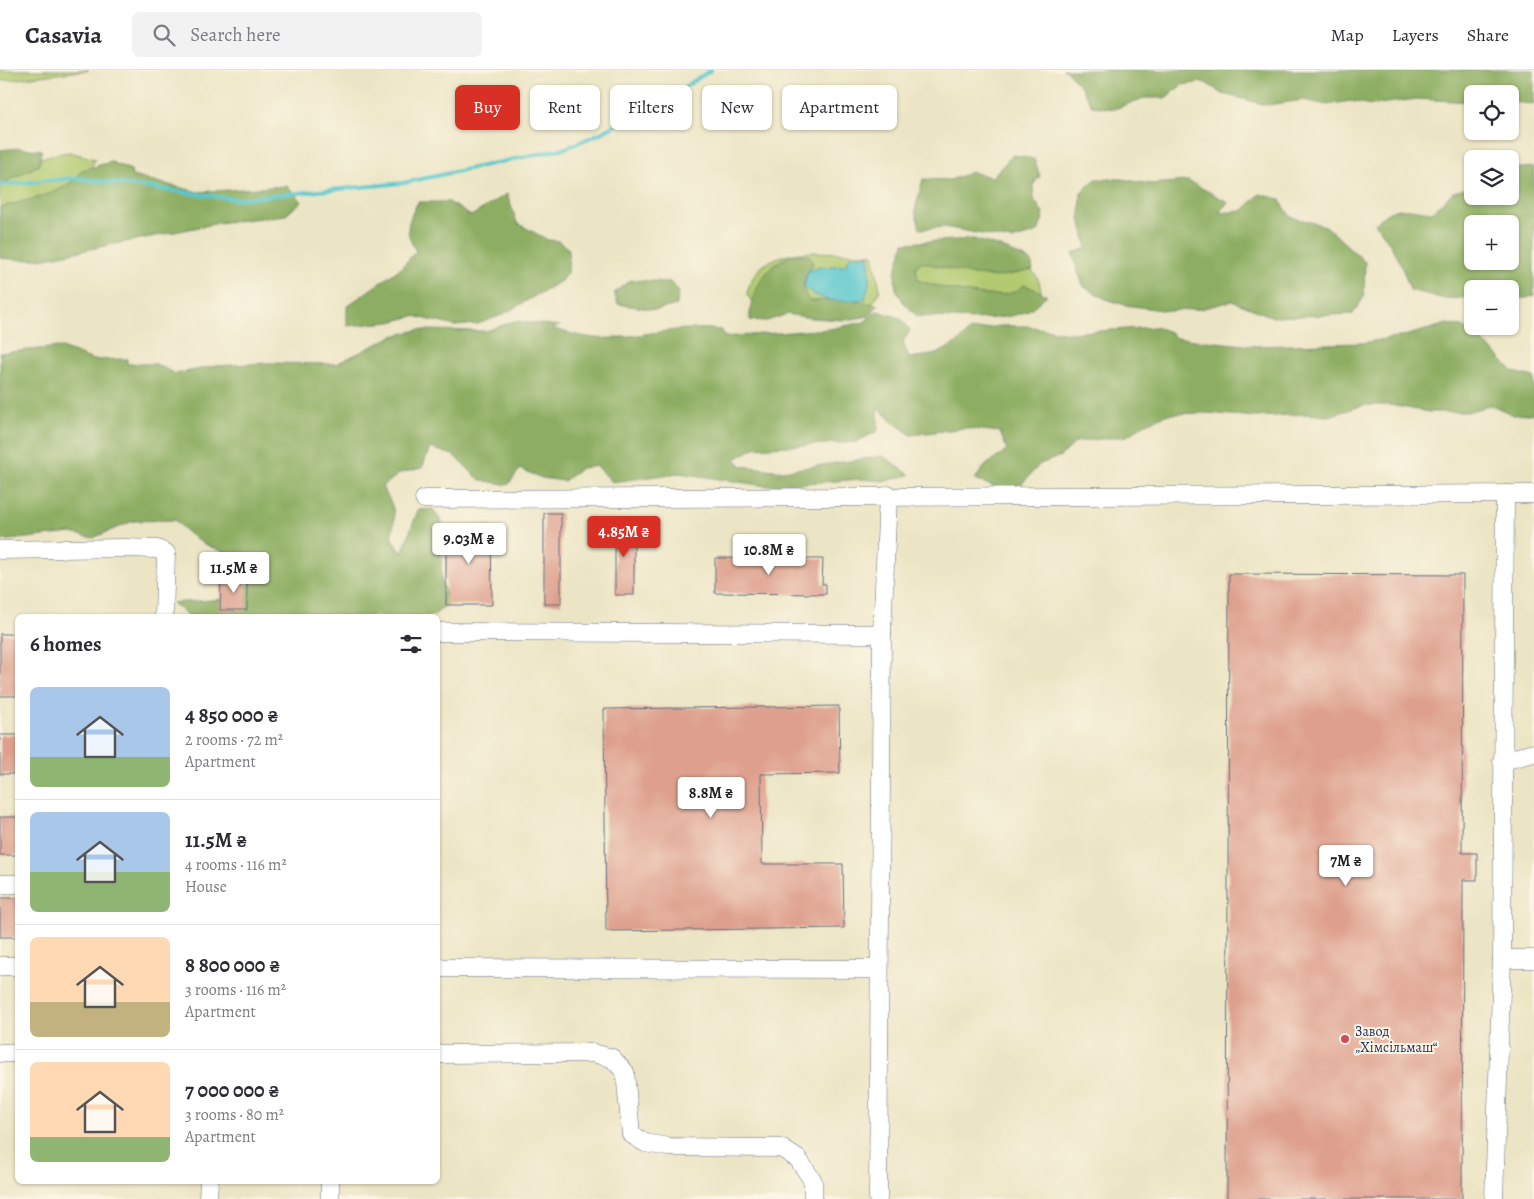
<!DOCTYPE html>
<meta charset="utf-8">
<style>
:root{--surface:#fff;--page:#f2f2f3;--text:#2b2b33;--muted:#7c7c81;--line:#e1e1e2;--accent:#d93025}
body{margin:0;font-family:Alegreya,serif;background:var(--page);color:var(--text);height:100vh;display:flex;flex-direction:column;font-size:19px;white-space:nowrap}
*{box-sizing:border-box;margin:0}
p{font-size:16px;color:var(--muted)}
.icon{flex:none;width:28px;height:28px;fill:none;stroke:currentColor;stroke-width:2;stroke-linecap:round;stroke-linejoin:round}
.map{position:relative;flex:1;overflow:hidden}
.side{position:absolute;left:15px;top:544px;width:425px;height:570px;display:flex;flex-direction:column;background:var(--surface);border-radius:8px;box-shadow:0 1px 4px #0004}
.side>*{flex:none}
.top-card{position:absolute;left:455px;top:15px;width:475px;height:45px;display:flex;gap:10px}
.tools{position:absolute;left:1464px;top:15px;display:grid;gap:10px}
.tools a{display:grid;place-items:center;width:55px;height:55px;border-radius:8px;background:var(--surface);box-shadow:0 1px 4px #0004;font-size:25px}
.price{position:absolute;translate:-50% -42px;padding:0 11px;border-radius:5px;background:#fff;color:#222;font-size:16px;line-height:32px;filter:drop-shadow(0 1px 2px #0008)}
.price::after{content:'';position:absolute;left:50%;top:30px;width:15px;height:11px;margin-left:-8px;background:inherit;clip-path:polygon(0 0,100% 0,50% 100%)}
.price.current{background:var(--accent);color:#fff}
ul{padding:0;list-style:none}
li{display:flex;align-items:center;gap:15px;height:125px;padding:0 15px}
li+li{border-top:1px solid var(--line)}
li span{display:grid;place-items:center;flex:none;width:140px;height:100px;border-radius:8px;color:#555}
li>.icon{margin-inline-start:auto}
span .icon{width:60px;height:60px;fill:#fffc;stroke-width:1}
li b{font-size:21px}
h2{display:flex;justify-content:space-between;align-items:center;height:60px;padding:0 15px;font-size:21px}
.pill{padding:0 18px;border-radius:8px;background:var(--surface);box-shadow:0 1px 4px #0004;font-size:18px;line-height:45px}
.pill.current{background:var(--accent);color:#fff}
header{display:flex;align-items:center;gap:30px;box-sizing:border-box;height:70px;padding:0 25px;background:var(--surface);border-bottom:1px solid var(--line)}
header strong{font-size:24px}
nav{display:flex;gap:28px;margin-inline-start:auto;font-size:18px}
.search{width:350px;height:45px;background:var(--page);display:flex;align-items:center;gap:12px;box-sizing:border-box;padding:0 18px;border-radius:8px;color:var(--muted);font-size:19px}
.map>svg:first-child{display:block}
</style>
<header>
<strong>Casavia</strong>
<div class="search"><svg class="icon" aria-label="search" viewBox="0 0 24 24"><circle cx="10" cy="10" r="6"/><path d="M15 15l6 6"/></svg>Search here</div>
<nav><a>Map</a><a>Layers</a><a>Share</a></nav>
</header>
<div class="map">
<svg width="1534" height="1129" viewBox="0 0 1534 1129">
<rect width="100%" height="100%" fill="#fcf5e5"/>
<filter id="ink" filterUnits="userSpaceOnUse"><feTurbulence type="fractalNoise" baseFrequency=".02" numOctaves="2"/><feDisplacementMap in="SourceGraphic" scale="10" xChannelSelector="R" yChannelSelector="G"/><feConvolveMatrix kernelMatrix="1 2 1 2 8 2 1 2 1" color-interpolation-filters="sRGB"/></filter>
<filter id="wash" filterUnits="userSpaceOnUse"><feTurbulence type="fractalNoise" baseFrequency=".0096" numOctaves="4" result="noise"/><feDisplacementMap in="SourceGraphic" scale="20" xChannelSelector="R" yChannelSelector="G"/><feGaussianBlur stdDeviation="1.12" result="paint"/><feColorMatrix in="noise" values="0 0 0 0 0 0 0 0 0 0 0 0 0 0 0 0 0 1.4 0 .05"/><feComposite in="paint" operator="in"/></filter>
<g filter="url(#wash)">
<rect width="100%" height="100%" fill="#ece5c5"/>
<g fill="#b2ca6f" stroke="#667c66">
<path d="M0,0H89L0,11Z"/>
<path d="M69,82L95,89L86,110L0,150V104L47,86Z"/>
<path d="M811,182L873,184L880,220L872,235L765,238L752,233L747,223C755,190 780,184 811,182Z"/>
<path d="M906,182L1021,194C1038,202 1040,211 1042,228L955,236L898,197Z"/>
</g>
<g fill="#8dae62" stroke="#546e60" fill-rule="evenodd">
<path d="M1063,0H1534V34L1510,32V24H1472V32L1416,29L1372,35L1350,31L1327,35L1304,30L1267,35L1223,24L1204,12L1182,15L1165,28H1144L1114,39L1092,36L1081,17L1066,0Z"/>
<path d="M19,78L42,80L39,95L0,115V80Z"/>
<path d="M1013,85L1034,89L1040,106L1033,115L1034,129L1044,145L1038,162L1012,170L945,157L920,159L915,140L923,109L950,110L972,102L992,107Z"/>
<path d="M111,92L131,100L132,106L198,122L287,116L302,131L286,145L219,153L46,188L23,190L0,188V138C28,128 65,126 82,100Z"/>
<path d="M1534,97V225L1527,228H1510V219H1472V227L1445,229L1410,220C1402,195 1392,174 1375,153C1396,133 1405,139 1432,142L1453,122L1472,116V126H1510V99ZM1472,154H1510V191H1472Z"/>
<path d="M1096,109H1121L1150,114L1188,111L1228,132L1219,143L1242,141L1260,124L1279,129L1291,147L1326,156L1365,192L1364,227L1353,244L1273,247L1232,231L1200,239L1170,241L1125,235L1106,229L1084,217L1077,200L1073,183L1087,178L1080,148L1081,122Z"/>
<path d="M507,124L517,153L548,170L558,171L569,179L568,201L561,211L502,245L478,254L455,256L414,246L390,252L347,256V236L401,198L416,181C404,161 407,153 418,132H449L471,146Z"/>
<path d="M974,169L1000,177L1031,191L1033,200L998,207L974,205L921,192L916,196L918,210C940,218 989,230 1011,223C1016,222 1021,217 1025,215L1047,225C1039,231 1032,240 1022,243C990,253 951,247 917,246L904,233L896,219L895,204L904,173Z"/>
<path d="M799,184L810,186L813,194C804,207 799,218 810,231L854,230L878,235L869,246L846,250L811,248L787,244L767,251L750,250C748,223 771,186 799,184Z"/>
<path d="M630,210L670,212L678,220L677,235L656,240L618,234L614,223Z"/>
<path d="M877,241L901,248L910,260L903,272L909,288L937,284L958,272L969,261L1000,256H1026L1069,263L1155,257L1170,262L1176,268L1254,276L1363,273L1408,265L1447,254L1463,257L1480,268L1514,302L1534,307V344L1513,345L1492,335L1467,342H1429L1390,335H1364L1329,346L1307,344L1257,347L1205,343L1168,344L1146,353L1127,366L1076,372L1061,386L1040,394L1022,414L1003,419L974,410L986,395L1007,380L1000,362L965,358L911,365L890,350L878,337V361L856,372L754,378L735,389L742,396L782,401L883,386L910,405L884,411L862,409L766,416L679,403L612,412L597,396L581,398L564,411L542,408L520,399L508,415L480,410L453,385L430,378L422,398L400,403L382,417C395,438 397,444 391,467L402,483L418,440L433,439L443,454L441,509L449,535H446L433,546H189L172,533L238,528L252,511L247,490C213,477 201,478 175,450L133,451L93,468L71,463L0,471V283L59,277L93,290L127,289V294H156L175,304L215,296L267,293L336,294L393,266L418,260L486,261L514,251L560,256L552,258C570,264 593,270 612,268C649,265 684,255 722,260L724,267L830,259L864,252Z"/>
</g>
<path fill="#59c7cd" stroke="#3a7b96" d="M869,185L870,209L865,229C839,232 825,234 804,217L808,201L821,197L846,195L850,186Z"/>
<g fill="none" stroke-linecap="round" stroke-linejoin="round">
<path stroke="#59c7cd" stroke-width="4" d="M0,115L76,108L235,129L403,113L566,78L601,63L669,27L711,0"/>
</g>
<g id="blocks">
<g fill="#dea08d">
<rect x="544" y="443" width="17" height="91"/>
<rect x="615" y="451" width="19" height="74"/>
<path d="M446,455H491L492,535H446Z"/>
<path d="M715,488L823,489L822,514H826V524L715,523Z"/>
<path d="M1229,504L1463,505L1462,783H1477V810H1463L1462,1129H1227Z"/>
<path d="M221,507L247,508V540H220Z"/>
<rect x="0" y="564" width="18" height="62"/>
<path d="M839,636L840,703L761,704L762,794H843L844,858L606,861L604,639Z"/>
<rect x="0" y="665" width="18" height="39"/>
<rect x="0" y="747" width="18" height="38"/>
<rect x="0" y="828" width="18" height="39"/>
</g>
</g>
</g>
<g filter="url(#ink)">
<use href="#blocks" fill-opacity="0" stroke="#646f82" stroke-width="1"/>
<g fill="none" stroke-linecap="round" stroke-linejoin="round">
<defs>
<g id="minor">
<path d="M424,429L1534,424"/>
<path d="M0,480L124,478L157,479L166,483L164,546"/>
<path d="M438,562L882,564"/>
<path d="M1502,691L1534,683"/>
<path d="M0,814H18"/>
<path d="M1502,889H1534"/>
<path d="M0,896H18"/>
<path d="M438,898L878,899"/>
<path d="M0,983H18"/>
<path d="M438,984L593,983L612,988L625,1002L631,1064L645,1073L669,1077L781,1078L798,1089L813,1111V1129"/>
<path d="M208,1129L209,1111"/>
<path d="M330,1129V1111"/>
<path d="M878,1129L882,564L888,425"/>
<path d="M1494,1129L1502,889L1505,424"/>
</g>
</defs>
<use href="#minor" stroke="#646f82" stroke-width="19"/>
<use href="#minor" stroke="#fff" stroke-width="18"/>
</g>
</g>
<circle fill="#d1495b" stroke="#fcf5e5" stroke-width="2" cx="1345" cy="969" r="5"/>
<g text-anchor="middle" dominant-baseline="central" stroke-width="4" stroke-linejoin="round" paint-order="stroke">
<g font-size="14" fill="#1b2f5e" stroke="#fcf5e5" text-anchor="start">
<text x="1355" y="961">Завод<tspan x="1355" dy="16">„Хімсільмаш“</tspan></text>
</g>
</g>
</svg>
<div class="tools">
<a><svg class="icon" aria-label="locate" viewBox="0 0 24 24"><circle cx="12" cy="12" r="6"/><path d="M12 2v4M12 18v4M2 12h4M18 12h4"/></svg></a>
<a><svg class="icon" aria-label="layers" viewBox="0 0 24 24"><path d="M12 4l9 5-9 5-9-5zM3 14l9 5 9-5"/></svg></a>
<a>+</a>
<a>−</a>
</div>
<b class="price current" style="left:624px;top:488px">4.85M ₴</b>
<b class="price" style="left:469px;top:495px">9.03M ₴</b>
<b class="price" style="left:769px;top:506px">10.8M ₴</b>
<b class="price" style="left:234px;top:524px">11.5M ₴</b>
<b class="price" style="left:711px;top:749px">8.8M ₴</b>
<b class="price" style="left:1346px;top:817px">7M ₴</b>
<div class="top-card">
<a class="pill current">Buy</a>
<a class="pill">Rent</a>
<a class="pill">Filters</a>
<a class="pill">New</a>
<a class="pill">Apartment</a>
</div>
<section class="side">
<h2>6 homes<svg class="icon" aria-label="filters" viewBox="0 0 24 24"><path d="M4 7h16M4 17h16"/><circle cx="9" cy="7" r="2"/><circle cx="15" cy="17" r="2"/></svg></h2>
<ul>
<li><span style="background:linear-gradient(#a9c7e8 70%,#8fb573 0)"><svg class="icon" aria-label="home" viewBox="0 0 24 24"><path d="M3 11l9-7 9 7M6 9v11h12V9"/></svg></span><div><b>4 850 000 ₴</b><p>2 rooms · 72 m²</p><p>Apartment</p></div></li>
<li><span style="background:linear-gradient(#a9c7e8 60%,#8fb573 0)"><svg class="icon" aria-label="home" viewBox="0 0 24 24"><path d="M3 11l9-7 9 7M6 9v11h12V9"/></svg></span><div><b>11.5M ₴</b><p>4 rooms · 116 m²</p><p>House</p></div></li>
<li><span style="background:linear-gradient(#ffd9b3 65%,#c2b280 0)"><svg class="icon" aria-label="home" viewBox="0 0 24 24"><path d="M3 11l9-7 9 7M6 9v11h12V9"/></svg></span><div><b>8 800 000 ₴</b><p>3 rooms · 116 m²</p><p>Apartment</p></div></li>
<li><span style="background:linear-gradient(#ffd9b3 75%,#8fb573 0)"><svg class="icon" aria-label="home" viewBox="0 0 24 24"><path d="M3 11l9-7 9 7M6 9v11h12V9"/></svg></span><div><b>7 000 000 ₴</b><p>3 rooms · 80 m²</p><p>Apartment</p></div></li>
</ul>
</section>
</div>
